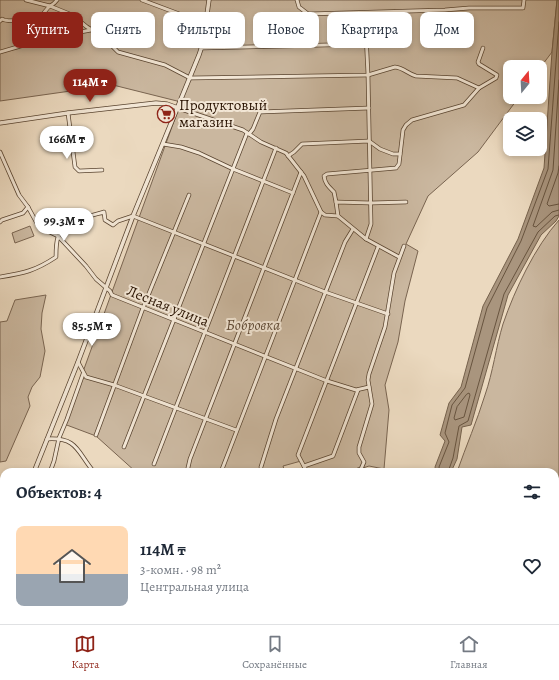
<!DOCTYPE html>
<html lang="ru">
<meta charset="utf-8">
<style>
:root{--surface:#fff;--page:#f6f6f7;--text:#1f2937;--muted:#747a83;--line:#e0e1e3;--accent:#8f2418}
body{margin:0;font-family:Alegreya,serif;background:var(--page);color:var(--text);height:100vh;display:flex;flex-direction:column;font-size:15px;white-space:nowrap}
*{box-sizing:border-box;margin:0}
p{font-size:13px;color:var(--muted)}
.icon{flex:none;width:22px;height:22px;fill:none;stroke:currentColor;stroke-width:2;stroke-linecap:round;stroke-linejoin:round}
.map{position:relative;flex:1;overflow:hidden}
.panel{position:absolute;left:0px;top:468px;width:559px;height:156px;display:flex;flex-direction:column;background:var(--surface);border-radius:12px 12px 0 0;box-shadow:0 2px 6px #0003}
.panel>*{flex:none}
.top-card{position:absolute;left:12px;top:12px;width:535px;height:36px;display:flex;gap:8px}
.needle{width:26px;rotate:18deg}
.controls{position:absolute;left:503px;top:60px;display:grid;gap:8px}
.controls a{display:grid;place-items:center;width:44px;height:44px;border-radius:8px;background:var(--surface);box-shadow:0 2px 6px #0003;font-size:20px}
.price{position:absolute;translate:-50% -34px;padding:0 9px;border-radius:14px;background:#fff;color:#222;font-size:13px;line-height:26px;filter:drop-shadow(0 1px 2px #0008)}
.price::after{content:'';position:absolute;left:50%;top:24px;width:12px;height:9px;margin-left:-6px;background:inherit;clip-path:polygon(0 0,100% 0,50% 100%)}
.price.on{background:var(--accent);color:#fff}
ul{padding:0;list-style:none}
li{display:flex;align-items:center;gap:12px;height:100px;padding:0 16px}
li span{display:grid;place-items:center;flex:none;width:112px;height:80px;border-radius:8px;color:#555}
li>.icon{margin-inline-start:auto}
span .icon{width:48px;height:48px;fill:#fffc;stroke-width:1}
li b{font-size:17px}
h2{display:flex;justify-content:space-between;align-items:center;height:48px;padding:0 16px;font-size:17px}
.chip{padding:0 14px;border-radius:8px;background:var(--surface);box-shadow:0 2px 6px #0003;font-size:14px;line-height:36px}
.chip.on{background:var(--accent);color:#fff}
.tabs{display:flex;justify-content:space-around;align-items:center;height:56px;border-top:1px solid var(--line);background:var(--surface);font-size:11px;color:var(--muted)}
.tabs a{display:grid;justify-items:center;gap:2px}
.tabs .on{color:var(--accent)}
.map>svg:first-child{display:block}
</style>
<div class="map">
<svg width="559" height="624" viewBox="0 0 559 624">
<rect width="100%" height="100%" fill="#ebd9bf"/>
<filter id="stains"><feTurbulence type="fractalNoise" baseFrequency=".005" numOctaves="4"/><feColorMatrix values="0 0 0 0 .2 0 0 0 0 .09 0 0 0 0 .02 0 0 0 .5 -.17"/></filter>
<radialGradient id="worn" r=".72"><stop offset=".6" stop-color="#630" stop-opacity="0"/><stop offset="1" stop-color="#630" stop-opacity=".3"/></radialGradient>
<g fill="#cab79f" stroke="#796450">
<path d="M0,0H557L552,52L540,68V67H510V97H519L478,152L428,196L406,244L418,251L405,301L398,342L385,385L389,410L384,469L369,466L351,472H307L301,461L283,466L285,472H136L96,436L64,424L181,102L113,85L0,101Z"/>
<path d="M559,220V624H435V620H555V472H457C466,446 477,421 485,395C493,372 496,347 503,324C515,289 535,247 559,220Z"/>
<path d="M30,226L34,236L15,243L12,233Z"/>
<path d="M46,295L42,313L41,329L45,351L40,377L32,387L28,397L30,406L6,461L0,462V322L7,321L15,300Z"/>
</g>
<g fill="#a9957e" stroke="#75614c">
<path d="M557,0H559V216L556,221L541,235L508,295L471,425L462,427L457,459L451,472H436L435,467L445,441L440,435L449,403L461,387L483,306L518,239L544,168L552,52Z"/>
<path d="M403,620H428V624H404Z"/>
</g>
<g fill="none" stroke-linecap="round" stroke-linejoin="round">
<g stroke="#68543f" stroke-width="1">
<path d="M559,80L553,170L533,226L536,227L552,212L559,210"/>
<path d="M559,166L558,173L547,204L549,206L559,204"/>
<path d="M467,394L469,393L470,395L464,417L455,420L454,418L457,407Z"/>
<path d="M440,472L439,467L449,442L445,433L452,405L465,388L487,308L521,241L548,169L559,22"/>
<path d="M448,472L453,458L459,426L468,421L504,294L538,232L555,216L559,215"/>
</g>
<defs>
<g id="minor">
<path d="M26,0L50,6L72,15L87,27L102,36L118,52L165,65L190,78L368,75L395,67C404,68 408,74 416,76L457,78L479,88"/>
<path d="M142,0L182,15L207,22"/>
<path d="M297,0L299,7L308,14L445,10L469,8H523L524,0"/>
<path d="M365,13L368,75L371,224L366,239"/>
<path d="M267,20L281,15L308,14"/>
<path d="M0,21L2,19C8,23 36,19 42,15C45,12 47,8 50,6C54,4 55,3 57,0"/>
<path d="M201,48L366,44"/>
<path d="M0,52L48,38L91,30"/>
<path d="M178,108L243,130L261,142L286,153L304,176L321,212L325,215L338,216L366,239L399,257"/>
<path d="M68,113L75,167L79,171L102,170"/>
<path d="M249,134L253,129L260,112L369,108"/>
<path d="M163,144L181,147L199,153L233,169L293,193"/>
<path d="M0,152L19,195L28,207L39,227L58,236L86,266L96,279L110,291L112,295L327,381L356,390L369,387"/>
<path d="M288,156L294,152L302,144L369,141L380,149L393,154H400"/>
<path d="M336,202L334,192C329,187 325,184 324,176L327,174L396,168L399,164L403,130L406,125L412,120L464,105L479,88L496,78L497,75L479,64L478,62L483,48"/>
<path d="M338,216L336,202L371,203L406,202"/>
<path d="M0,222L2,220L23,213L28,207"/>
<path d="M0,277C24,273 35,271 56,257C56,250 56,243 58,237C63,221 90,216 104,212L105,220L113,225L118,221L133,216L325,292L388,314"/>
<path d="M78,362L86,377L114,385L236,430"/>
<path d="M96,435L143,308L189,195"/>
<path d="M47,439C78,437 77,452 94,472"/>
<path d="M124,447L247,133"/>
<path d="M154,464L276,148"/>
<path d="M304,466L333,456L358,390"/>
<path d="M261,467L276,419L345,242L353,229"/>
<path d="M50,472L54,461L59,438L67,419L83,374"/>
<path d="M187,472L190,459L301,172"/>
<path d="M221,472L321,212"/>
<path d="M307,472L298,455L378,247"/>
<path d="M352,472L361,469L364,462L359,453V447L372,404L368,380L369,374L385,327L394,273L404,246"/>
<path d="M0,508H4"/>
<path d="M0,615L4,605"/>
<path d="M49,624L50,620"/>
<path d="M102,624L104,620"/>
<path d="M144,624L149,620"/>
<path d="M219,624L225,620"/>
<path d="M281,624L286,620"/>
</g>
<g id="tertiary">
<path d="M0,123L68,113L156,103L167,104L178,108"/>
<path d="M34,472L78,362L133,216L199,55L203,43L209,0"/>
<path d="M0,556L4,546"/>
<path d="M307,620L311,624"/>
</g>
</defs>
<use href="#minor" stroke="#594430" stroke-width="4.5"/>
<use href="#tertiary" stroke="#594430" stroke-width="5"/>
<use href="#minor" stroke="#f2e6d5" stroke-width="3"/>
<use href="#tertiary" stroke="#f2e6d5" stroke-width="3.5"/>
</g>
<defs>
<symbol id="supermarket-ring" viewBox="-11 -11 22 22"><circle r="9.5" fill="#f2e6d5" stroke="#8f2418" stroke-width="1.5"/><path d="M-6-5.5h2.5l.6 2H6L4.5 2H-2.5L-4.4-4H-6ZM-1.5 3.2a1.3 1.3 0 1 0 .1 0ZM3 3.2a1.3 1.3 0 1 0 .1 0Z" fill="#8f2418"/></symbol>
</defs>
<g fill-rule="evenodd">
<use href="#supermarket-ring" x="156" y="104" width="20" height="20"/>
</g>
<g text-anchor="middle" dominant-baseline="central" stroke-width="4" stroke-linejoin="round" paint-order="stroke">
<g font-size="15" fill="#281200" stroke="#f2e6d5" text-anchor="start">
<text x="179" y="105">Продуктовый<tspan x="179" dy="17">магазин</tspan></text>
</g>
<g font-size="15" fill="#281200" stroke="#f2e6d5">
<text transform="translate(168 306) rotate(22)">Лесная улица</text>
</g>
<g font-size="15" font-style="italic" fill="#614c38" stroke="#f2e6d5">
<text x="253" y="325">Бобровка</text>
</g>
</g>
<rect width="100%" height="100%" filter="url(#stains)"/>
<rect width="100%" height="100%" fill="url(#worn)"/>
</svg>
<div class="controls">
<a><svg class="needle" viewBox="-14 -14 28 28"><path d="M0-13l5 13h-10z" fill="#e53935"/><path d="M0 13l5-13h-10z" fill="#747a83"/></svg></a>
<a><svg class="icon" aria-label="layers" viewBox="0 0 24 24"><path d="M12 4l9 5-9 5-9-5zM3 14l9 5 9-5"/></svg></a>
</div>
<b class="price on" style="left:90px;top:103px">114M ₸</b>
<b class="price" style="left:67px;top:160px">166M ₸</b>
<b class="price" style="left:64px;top:242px">99.3M ₸</b>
<b class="price" style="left:92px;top:347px">85.5M ₸</b>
<div class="top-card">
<a class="chip on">Купить</a>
<a class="chip">Снять</a>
<a class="chip">Фильтры</a>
<a class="chip">Новое</a>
<a class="chip">Квартира</a>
<a class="chip">Дом</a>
</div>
<section class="panel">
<h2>Объектов: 4<svg class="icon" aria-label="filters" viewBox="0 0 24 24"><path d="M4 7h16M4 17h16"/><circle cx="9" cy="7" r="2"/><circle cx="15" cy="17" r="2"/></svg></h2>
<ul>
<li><span style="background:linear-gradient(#ffd9b3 60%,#9aa5b1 0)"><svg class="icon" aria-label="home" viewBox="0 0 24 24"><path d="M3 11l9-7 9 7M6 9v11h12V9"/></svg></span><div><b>114M ₸</b><p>3-комн. · 98 m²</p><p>Центральная улица</p></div><svg class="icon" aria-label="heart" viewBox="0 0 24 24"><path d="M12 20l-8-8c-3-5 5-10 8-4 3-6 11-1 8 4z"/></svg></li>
</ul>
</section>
</div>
<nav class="tabs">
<a class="on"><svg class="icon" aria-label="map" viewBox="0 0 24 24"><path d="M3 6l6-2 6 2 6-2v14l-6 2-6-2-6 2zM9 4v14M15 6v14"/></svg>Карта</a>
<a><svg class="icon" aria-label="saved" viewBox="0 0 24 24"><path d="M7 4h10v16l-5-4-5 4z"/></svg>Сохранённые</a>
<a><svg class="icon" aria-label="home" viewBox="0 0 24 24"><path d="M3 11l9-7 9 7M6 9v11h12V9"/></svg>Главная</a>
</nav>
